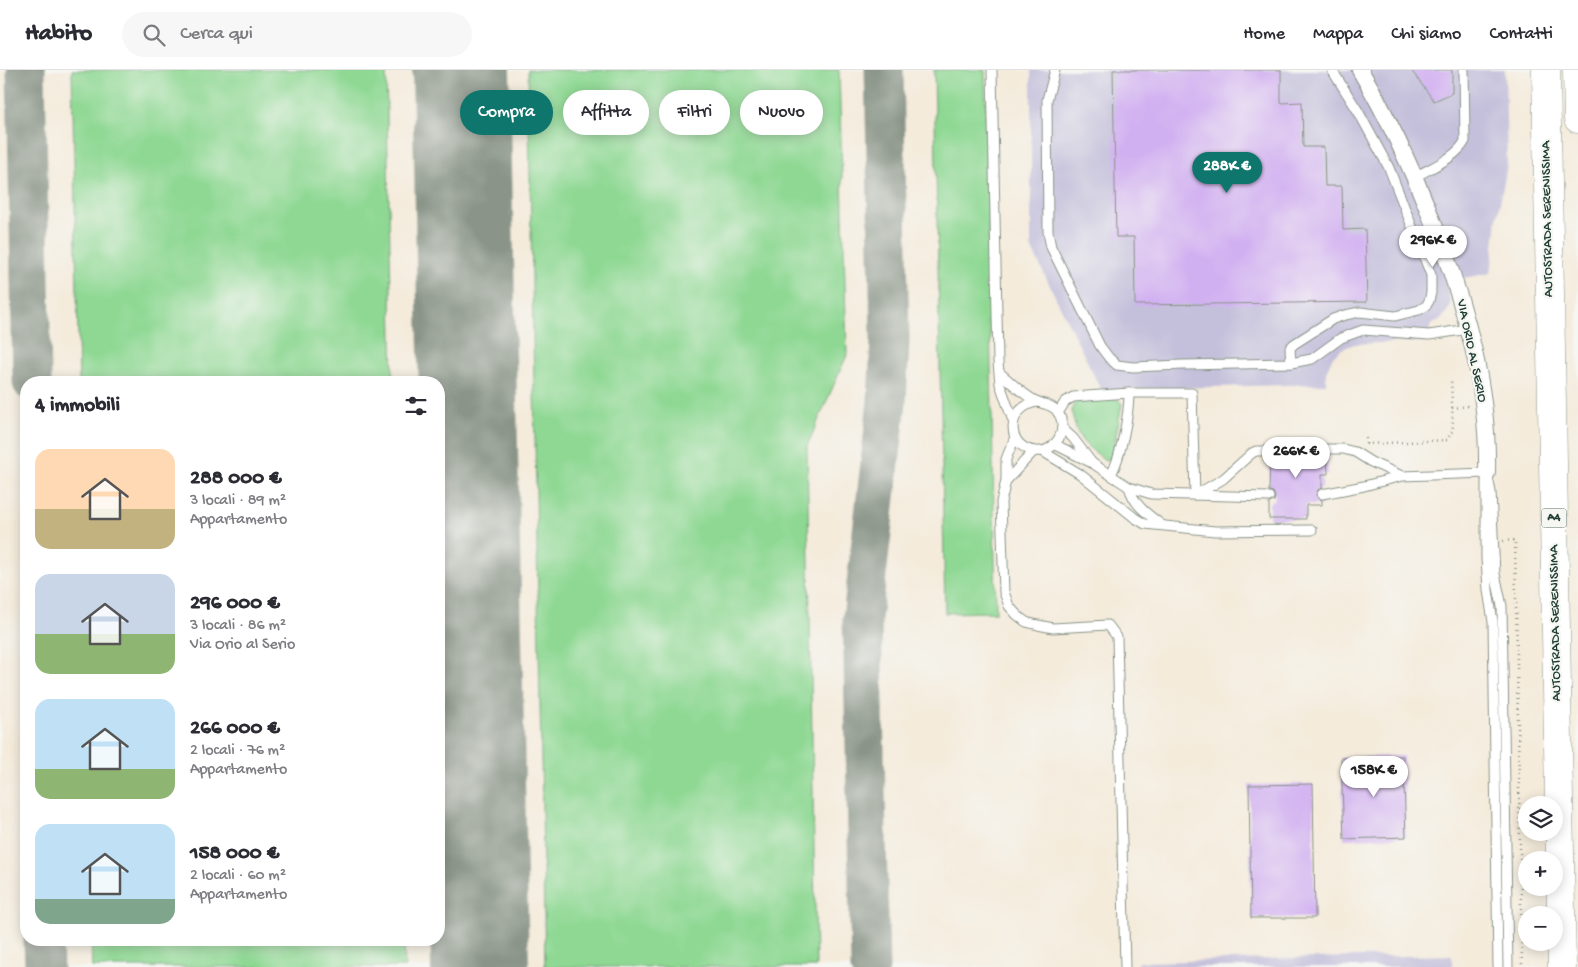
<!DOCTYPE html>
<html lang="it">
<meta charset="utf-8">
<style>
:root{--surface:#fff;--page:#f7f7f7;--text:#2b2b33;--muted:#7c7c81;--line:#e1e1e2;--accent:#0f766e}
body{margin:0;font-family:"Gochi Hand",sans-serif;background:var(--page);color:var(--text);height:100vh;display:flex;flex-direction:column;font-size:19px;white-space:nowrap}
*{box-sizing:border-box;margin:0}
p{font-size:16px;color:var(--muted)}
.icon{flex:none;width:28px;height:28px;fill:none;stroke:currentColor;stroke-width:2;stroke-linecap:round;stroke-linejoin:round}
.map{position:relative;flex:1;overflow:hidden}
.details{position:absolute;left:20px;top:306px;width:425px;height:570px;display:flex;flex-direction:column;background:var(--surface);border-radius:20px;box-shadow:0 2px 12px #0003}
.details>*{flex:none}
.hud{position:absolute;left:460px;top:20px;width:475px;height:45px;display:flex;gap:10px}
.fabs{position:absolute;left:1518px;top:726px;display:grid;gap:10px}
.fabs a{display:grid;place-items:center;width:45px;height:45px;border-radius:50%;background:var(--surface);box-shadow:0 2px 12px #0003;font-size:25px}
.price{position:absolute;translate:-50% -42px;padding:0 11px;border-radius:18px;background:#fff;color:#222;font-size:16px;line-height:32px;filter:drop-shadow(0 1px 2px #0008)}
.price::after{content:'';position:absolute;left:50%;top:30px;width:15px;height:11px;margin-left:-8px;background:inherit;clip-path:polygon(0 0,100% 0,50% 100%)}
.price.active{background:var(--accent);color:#fff}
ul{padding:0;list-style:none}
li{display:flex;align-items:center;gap:15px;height:125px;padding:0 15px}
li span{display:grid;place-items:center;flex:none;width:140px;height:100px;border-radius:15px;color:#555}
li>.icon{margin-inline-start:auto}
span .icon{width:60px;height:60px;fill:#fffc;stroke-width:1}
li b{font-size:21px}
h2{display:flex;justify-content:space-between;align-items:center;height:60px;padding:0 15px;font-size:21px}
.chip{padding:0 18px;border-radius:22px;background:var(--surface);box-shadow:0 2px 12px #0003;font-size:18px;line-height:45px}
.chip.active{background:var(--accent);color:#fff}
header{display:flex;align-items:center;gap:30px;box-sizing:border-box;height:70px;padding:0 25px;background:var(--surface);border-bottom:1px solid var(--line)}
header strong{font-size:24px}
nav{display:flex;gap:28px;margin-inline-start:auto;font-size:18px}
.search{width:350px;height:45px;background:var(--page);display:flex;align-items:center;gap:12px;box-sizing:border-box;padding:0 18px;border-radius:28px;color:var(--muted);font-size:19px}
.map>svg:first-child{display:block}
</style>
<header>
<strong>Habito</strong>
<div class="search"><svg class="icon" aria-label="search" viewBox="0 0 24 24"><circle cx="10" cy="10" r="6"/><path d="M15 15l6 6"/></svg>Cerca qui</div>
<nav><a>Home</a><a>Mappa</a><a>Chi siamo</a><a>Contatti</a></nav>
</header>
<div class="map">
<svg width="1578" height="897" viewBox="0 0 1578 897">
<rect width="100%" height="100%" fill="#f6f6f2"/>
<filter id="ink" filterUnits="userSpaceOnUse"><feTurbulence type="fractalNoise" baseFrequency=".02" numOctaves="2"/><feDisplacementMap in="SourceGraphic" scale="10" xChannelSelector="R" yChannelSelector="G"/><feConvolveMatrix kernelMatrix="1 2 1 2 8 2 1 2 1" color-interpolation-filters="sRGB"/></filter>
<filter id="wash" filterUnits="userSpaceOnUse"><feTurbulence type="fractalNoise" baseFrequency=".0096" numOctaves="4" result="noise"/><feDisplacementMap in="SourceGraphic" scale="20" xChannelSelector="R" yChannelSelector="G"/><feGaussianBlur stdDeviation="1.12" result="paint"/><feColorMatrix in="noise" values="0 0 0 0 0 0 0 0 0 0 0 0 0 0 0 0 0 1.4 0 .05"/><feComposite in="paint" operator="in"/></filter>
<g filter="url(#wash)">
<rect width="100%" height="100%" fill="#f4ebdb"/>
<g fill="#c4c0db">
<path d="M1031,0H1505L1507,95L1497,149L1491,203L1446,211L1451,236L1442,248L1430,256V271L1354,274L1342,279L1333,286L1326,302V314L1101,320L1031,177Z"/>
<path d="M1452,885V897H1138V892Z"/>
</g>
<g fill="#8ed893" stroke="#568a64">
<path d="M72,0H386L393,312H79Z"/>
<path d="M528,0H839L847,285L807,376L816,897H545Z"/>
<path d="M934,0H985L996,542L945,543Z"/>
<path d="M1118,329L1122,334L1112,387L1110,389L1105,390C1086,375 1079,373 1073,348C1072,343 1071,337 1075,333C1082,328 1109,330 1118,329Z"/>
<path d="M91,870H404L405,897H92Z"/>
</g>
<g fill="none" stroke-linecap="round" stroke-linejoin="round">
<g stroke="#8a9488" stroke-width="39">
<path d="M26,0L32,312"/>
<path d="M43,870L44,897"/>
<path d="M870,897L862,549L887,332L890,269L884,0"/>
</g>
<path stroke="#8a9488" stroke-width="98" d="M461,0L480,897"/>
</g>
<g id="blocks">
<g fill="#d1b0f1">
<path d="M1113,0H1281V33L1302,32L1303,77H1324L1325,116H1342L1343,160L1365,159L1367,232L1135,235L1134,167H1116Z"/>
<path d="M1411,0H1452V23L1434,31Z"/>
<path d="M1270,374H1323L1321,379L1323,384L1327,385L1328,404H1322V418L1318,420L1316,425L1318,428L1322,430V435H1306V449H1269V433L1274,431L1275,427L1273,422L1269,421L1270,387L1274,386L1276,381L1275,377Z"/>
<path d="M1403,686L1406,767L1344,769L1341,688Z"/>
<path d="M1313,714L1315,848H1251L1249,715Z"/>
</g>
</g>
</g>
<g filter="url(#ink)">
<use href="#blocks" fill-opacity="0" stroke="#8a9488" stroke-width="1"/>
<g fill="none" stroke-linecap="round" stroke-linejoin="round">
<defs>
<g id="lane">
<path d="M992,0L998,292L1000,314L1013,351"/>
<path d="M1055,0L1047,30L1048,162L1051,177L1100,276L1109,288L1117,295L1133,297L1183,295L1291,293L1312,289L1341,268L1363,260L1429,265L1469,259"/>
<path d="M1415,107C1432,97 1456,88 1465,71L1464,0"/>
<path d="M1291,293L1290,278L1294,274L1333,249L1345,245L1360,242L1395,246L1419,240L1426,236L1429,231L1431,223V205L1389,98L1358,41L1332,0"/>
<path d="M1000,303C1011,312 1023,325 1036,331C1044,335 1051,334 1057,341C1070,358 1056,384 1035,381C1005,377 1006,337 1037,332"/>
<path d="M1058,343L1065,332L1073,327L1129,323H1192L1195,425"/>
<path d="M1062,358L1073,368L1092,393"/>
<path d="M1015,367L1006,389V411L1001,432L1004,522L1009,536L1017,545L1026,552L1038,555L1053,558L1108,555L1117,567L1125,897"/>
<path d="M1054,374L1092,393L1129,417L1151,424L1269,427"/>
<path d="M1327,379H1343L1355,382L1371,392L1402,406"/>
<path d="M1042,381L1080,404L1135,448L1145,454L1215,461L1312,460"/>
<path d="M1487,403L1491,422L1495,504L1502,536L1508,897"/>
<path d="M1111,405C1121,386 1129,345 1129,323"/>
<path d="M1006,411L1034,381"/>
<path d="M1486,411V488L1488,520L1493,552L1498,897"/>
<path d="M1129,417C1134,435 1147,444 1162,455"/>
<path d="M1197,424L1223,409L1252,383L1256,381H1270"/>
<path d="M1322,424L1364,416L1402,406L1487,403"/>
</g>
<path id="street" d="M1360,0C1390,50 1413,101 1434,155C1465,234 1489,318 1487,403"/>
<g id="highway">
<path d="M1546,0L1562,897"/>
<path d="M1577,0L1578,49"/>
</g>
</defs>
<use href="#lane" stroke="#8a9488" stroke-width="11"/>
<use href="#street" stroke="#8a9488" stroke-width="18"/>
<use href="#highway" stroke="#8a9488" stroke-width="29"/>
<g stroke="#8a9488" stroke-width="2.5" stroke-dasharray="1 4" stroke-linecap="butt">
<path d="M1452,338L1469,336"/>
<path d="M1366,374L1447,370L1453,360L1451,308"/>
<path d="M1366,374V366"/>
<path d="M1503,471L1515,470L1522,897"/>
</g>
<use href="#lane" stroke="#fff" stroke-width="9"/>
<use href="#street" stroke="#fff" stroke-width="16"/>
<use href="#highway" stroke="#fff" stroke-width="28"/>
</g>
</g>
<g text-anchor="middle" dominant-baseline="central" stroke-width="4.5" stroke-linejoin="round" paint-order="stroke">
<rect fill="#f6f6f2" stroke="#60746d" stroke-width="1" x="1541.5" y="438.5" width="25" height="19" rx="4"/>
<g font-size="12" font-weight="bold" fill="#1f3d34">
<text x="1554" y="448">A4</text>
</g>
<g font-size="14" fill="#1f3d34" stroke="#f6f6f2">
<text transform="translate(1548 149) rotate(-91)">AUTOSTRADA SERENISSIMA</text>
<text transform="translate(1471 281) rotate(78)">VIA ORIO AL SERIO</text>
<text transform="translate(1556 553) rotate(-91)">AUTOSTRADA SERENISSIMA</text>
</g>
</g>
</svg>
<div class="fabs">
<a><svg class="icon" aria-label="layers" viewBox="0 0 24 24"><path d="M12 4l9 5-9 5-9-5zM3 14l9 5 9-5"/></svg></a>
<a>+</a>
<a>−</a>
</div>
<b class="price active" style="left:1227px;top:124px">288K €</b>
<b class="price" style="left:1433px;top:198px">296K €</b>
<b class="price" style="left:1296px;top:409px">266K €</b>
<b class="price" style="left:1374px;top:728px">158K €</b>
<div class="hud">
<a class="chip active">Compra</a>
<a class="chip">Affitta</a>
<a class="chip">Filtri</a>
<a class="chip">Nuovo</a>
</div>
<section class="details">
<h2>4 immobili<svg class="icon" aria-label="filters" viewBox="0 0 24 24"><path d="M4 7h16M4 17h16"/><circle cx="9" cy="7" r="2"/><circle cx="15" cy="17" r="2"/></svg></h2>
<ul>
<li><span style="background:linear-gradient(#ffd9b3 60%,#c2b280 0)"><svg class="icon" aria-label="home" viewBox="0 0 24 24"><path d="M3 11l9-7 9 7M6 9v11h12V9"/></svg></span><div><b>288 000 €</b><p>3 locali · 89 m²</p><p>Appartamento</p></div></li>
<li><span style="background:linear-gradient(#c9d6e8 60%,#8fb573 0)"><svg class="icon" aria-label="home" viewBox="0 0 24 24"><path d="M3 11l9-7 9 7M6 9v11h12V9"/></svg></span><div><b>296 000 €</b><p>3 locali · 86 m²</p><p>Via Orio al Serio</p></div></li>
<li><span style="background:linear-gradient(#bfe0f5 70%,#8fb573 0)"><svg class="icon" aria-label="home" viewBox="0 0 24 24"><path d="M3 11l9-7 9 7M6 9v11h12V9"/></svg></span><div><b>266 000 €</b><p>2 locali · 76 m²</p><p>Appartamento</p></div></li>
<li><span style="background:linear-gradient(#bfe0f5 75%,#7fa58c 0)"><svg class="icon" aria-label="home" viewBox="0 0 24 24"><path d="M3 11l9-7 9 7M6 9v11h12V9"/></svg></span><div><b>158 000 €</b><p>2 locali · 60 m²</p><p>Appartamento</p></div></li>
</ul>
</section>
</div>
